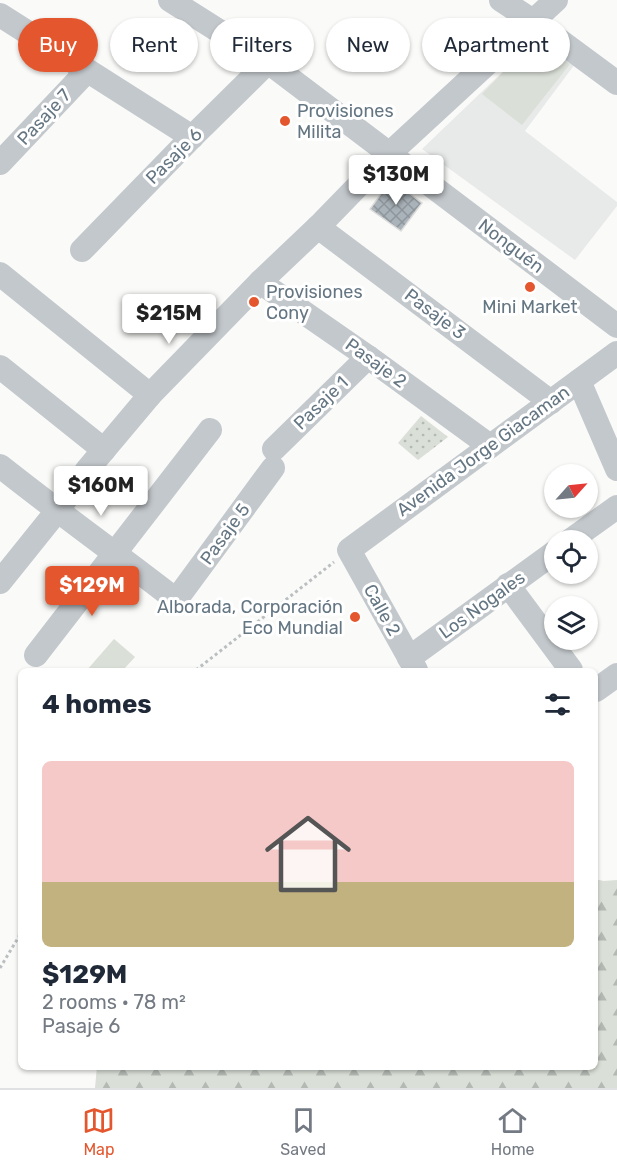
<!DOCTYPE html>
<meta charset="utf-8">
<style>
:root{--surface:#fff;--page:#f6f6f7;--text:#1f2937;--muted:#747a83;--line:#e0e1e3;--accent:#e4572e}
body{margin:0;font-family:Rubik,sans-serif;background:var(--page);color:var(--text);height:100vh;display:flex;flex-direction:column;font-size:22px;white-space:nowrap}
*{box-sizing:border-box;margin:0}
p{font-size:20px;color:var(--muted)}
.icon{flex:none;width:33px;height:33px;fill:none;stroke:currentColor;stroke-width:2;stroke-linecap:round;stroke-linejoin:round}
.map{position:relative;flex:1;overflow:hidden}
.sheet{position:absolute;left:18px;top:668px;width:580px;height:402px;display:flex;flex-direction:column;background:var(--surface);border-radius:9px;box-shadow:0 2px 4px #0004}
.sheet>*{flex:none}
.guide{position:absolute;left:18px;top:18px;width:582px;height:54px;display:flex;gap:12px}
.needle{width:39px;rotate:63deg}
.buttons{position:absolute;left:544px;top:464px;display:grid;gap:12px}
.buttons a{display:grid;place-items:center;width:54px;height:54px;border-radius:50%;background:var(--surface);box-shadow:0 2px 4px #0004;font-size:30px}
.price{position:absolute;translate:-50% -51px;padding:0 14px;border-radius:6px;background:#fff;color:#222;font-size:20px;line-height:39px;filter:drop-shadow(0 2px 3px #0008)}
.price::after{content:'';position:absolute;left:50%;top:36px;width:18px;height:14px;margin-left:-9px;background:inherit;clip-path:polygon(0 0,100% 0,50% 100%)}
.price.active{background:var(--accent);color:#fff}
ul{padding:0;list-style:none}
li{display:grid;align-content:center;gap:12px;height:318px;padding:0 24px}
li span{display:grid;place-items:center;height:186px;border-radius:9px;color:#555}
li>.icon{margin-inline-start:auto}
span .icon{width:108px;height:108px;fill:#fffc;stroke-width:1}
li b{font-size:26px}
h2{display:flex;justify-content:space-between;align-items:center;height:72px;padding:0 24px;font-size:26px}
.pill{padding:0 21px;border-radius:27px;background:var(--surface);box-shadow:0 2px 4px #0004;font-size:21px;line-height:54px}
.pill.active{background:var(--accent);color:#fff}
.tabs{display:flex;justify-content:space-around;align-items:center;height:84px;border-top:2px solid var(--line);background:var(--surface);font-size:16px;color:var(--muted)}
.tabs a{display:grid;justify-items:center;gap:3px}
.tabs .active{color:var(--accent)}
.map>svg:first-child{display:block}
</style>
<div class="map">
<svg width="617" height="1088" viewBox="0 0 617 1088">
<defs>
<pattern id="forest-firs" width="22" height="20" patternUnits="userSpaceOnUse" patternTransform="scale(1.5)"><rect width="22" height="20" fill="#dadfd7"/><path d="M5 1l3.5 6h-7zM16 11l3.5 6h-7z" fill="#b4b9b4"/></pattern>
<pattern id="garden-dots" width="8" height="8" patternUnits="userSpaceOnUse" patternTransform="scale(1.5)"><rect width="8" height="8" fill="#dadfd7"/><path d="M2 2h.1M6 6h.1" fill="none" stroke="#b4b9b4" stroke-width="1.8" stroke-linecap="round"/></pattern>
<pattern id="building-cross-hatch" width="8" height="8" patternUnits="userSpaceOnUse" patternTransform="scale(1.5)"><rect width="8" height="8" fill="#aab3b9"/><path d="M0 0l8 8M0 8l8-8" fill="none" stroke="#8e969c"/></pattern>
</defs>
<rect width="100%" height="100%" fill="#fafaf8"/>
<path fill="#e8e9e9" d="M541,35L578,60L525,131L617,202V206L575,260L422,149Z"/>
<g fill="#dadfd7">
<path d="M536,38L570,64L522,125L482,94Z"/>
<path d="M114,639L135,657L123,670H87Z"/>
</g>
<path fill="url(#forest-firs)" d="M596,880L604,881L617,880V1088H95L97,1066H596Z"/>
<path fill="url(#garden-dots)" d="M421,416L448,437L418,460L398,443Z"/>
<path fill="url(#building-cross-hatch)" stroke="#dcdcda" stroke-width="1.5" d="M391,180L422,203L401,231L370,209Z"/>
<g fill="none" stroke-linecap="round" stroke-linejoin="round">
<g stroke="#bbbfc2" stroke-width="3" stroke-dasharray="3 3" stroke-linecap="butt">
<path d="M196,670L334,562"/>
<path d="M0,968L21,933"/>
</g>
<g stroke="#c3c8cc" stroke-width="24">
<path d="M170,0L268,62L617,326"/>
<path d="M501,0L533,21L617,83"/>
<path d="M0,15L192,137"/>
<path d="M0,163L87,71"/>
<path d="M318,227L551,402"/>
<path d="M82,250L192,137L268,62"/>
<path d="M0,274L150,395"/>
<path d="M260,282L368,357L490,446"/>
<path d="M0,367L104,450"/>
<path d="M579,381L617,469"/>
<path d="M274,449L368,357"/>
<path d="M0,466C58,512 118,555 176,600L273,468"/>
<path d="M571,540L617,507"/>
<path d="M0,582L57,511L87,470L150,395L260,282L318,227L389,154L556,0"/>
<path d="M508,585L571,670"/>
<path d="M36,655L210,430"/>
<path d="M409,658L555,552"/>
<path d="M416,670L349,550L617,353"/>
<path d="M596,690L617,675"/>
</g>
</g>
<g fill="#e4572e" stroke="#fff" stroke-width="2">
<circle cx="285" cy="121" r="6"/>
<circle cx="530" cy="287" r="6"/>
<circle cx="254" cy="302" r="6"/>
<circle cx="355" cy="617" r="6"/>
</g>
<g text-anchor="middle" dominant-baseline="central" stroke-width="6" stroke-linejoin="round" paint-order="stroke">
<g font-size="18" fill="#657683" stroke="#fff" text-anchor="start">
<text x="297" y="111">Provisiones<tspan x="297" dy="21">Milita</tspan></text>
<text x="266" y="292">Provisiones<tspan x="266" dy="21">Cony</tspan></text>
<text x="530" y="307" text-anchor="middle">Mini Market</text>
<text x="343" y="607" text-anchor="end">Alborada, Corporación<tspan x="343" dy="21">Eco Mundial</tspan></text>
</g>
<g font-size="18" fill="#657683" stroke="#fff">
<text transform="translate(44 117) rotate(-47)">Pasaje 7</text>
<text transform="translate(174 156) rotate(-45)">Pasaje 6</text>
<text transform="translate(511 246) rotate(37)">Nonguén</text>
<text transform="translate(435 314) rotate(37)">Pasaje 3</text>
<text transform="translate(376 363) rotate(36)">Pasaje 2</text>
<text transform="translate(321 403) rotate(-44)">Pasaje 1</text>
<text transform="translate(483 451) rotate(-36)">Avenida Jorge Giacaman</text>
<text transform="translate(225 534) rotate(-54)">Pasaje 5</text>
<text transform="translate(482 605) rotate(-36)">Los Nogales</text>
<text transform="translate(382 610) rotate(61)">Calle 2</text>
</g>
</g>
</svg>
<div class="buttons">
<a><svg class="needle" viewBox="-14 -14 28 28"><path d="M0-13l5 13h-10z" fill="#e53935"/><path d="M0 13l5-13h-10z" fill="#747a83"/></svg></a>
<a><svg class="icon" aria-label="locate" viewBox="0 0 24 24"><circle cx="12" cy="12" r="6"/><path d="M12 2v4M12 18v4M2 12h4M18 12h4"/></svg></a>
<a><svg class="icon" aria-label="layers" viewBox="0 0 24 24"><path d="M12 4l9 5-9 5-9-5zM3 14l9 5 9-5"/></svg></a>
</div>
<b class="price" style="left:396px;top:206px">$130M</b>
<b class="price" style="left:169px;top:345px">$215M</b>
<b class="price" style="left:101px;top:517px">$160M</b>
<b class="price active" style="left:92px;top:617px">$129M</b>
<div class="guide">
<a class="pill active">Buy</a>
<a class="pill">Rent</a>
<a class="pill">Filters</a>
<a class="pill">New</a>
<a class="pill">Apartment</a>
</div>
<section class="sheet">
<h2>4 homes<svg class="icon" aria-label="filters" viewBox="0 0 24 24"><path d="M4 7h16M4 17h16"/><circle cx="9" cy="7" r="2"/><circle cx="15" cy="17" r="2"/></svg></h2>
<ul>
<li><span style="background:linear-gradient(#f6c9c9 65%,#c2b280 0)"><svg class="icon" aria-label="home" viewBox="0 0 24 24"><path d="M3 11l9-7 9 7M6 9v11h12V9"/></svg></span><div><b>$129M</b><p>2 rooms · 78 m²</p><p>Pasaje 6</p></div></li>
</ul>
</section>
</div>
<nav class="tabs">
<a class="active"><svg class="icon" aria-label="map" viewBox="0 0 24 24"><path d="M3 6l6-2 6 2 6-2v14l-6 2-6-2-6 2zM9 4v14M15 6v14"/></svg>Map</a>
<a><svg class="icon" aria-label="saved" viewBox="0 0 24 24"><path d="M7 4h10v16l-5-4-5 4z"/></svg>Saved</a>
<a><svg class="icon" aria-label="home" viewBox="0 0 24 24"><path d="M3 11l9-7 9 7M6 9v11h12V9"/></svg>Home</a>
</nav>
